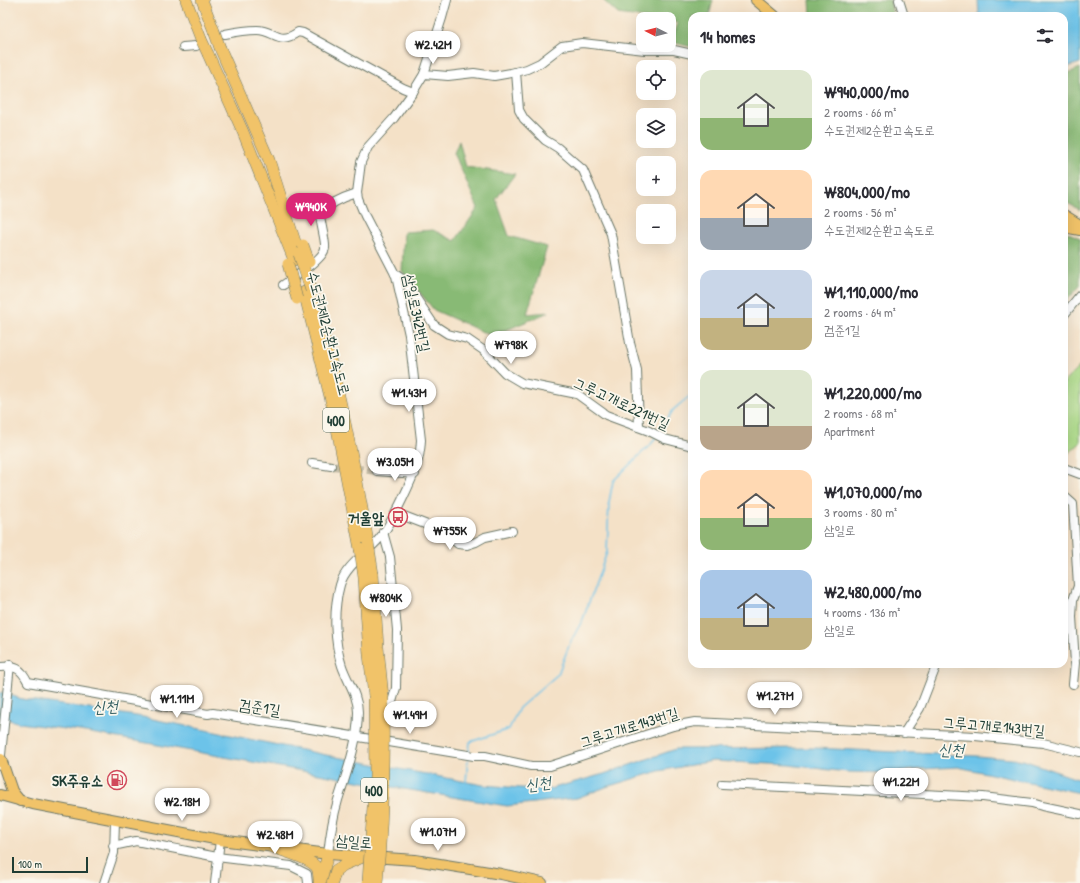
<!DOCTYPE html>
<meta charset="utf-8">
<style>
:root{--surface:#fff;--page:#f2f2f3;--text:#2b2b33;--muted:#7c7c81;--accent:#db2777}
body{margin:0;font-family:"Patrick Hand","Poor Story",sans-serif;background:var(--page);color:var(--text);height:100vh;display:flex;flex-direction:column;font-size:15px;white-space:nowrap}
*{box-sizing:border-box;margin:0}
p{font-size:13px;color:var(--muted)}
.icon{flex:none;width:22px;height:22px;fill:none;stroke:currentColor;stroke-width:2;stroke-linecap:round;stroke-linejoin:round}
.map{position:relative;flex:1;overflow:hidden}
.panel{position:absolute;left:688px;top:12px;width:380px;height:656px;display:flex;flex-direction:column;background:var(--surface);border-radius:12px;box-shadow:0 4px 16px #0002}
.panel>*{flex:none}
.needle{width:26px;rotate:276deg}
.controls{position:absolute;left:636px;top:12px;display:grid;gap:8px}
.controls a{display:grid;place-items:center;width:40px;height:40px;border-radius:8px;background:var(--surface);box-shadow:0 4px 16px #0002;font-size:20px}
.scale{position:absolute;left:12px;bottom:10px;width:76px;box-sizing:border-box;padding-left:4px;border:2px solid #1f3d34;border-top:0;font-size:11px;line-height:14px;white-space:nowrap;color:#1f3d34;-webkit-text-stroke:3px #fbf7ec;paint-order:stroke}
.price{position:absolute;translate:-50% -34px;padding:0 9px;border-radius:14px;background:#fff;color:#222;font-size:13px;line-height:26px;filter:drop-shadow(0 1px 2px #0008)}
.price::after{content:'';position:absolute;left:50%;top:24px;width:12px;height:9px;margin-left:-6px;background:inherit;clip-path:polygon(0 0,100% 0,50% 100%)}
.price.active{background:var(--accent);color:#fff}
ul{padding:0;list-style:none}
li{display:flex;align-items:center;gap:12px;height:100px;padding:0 12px}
li span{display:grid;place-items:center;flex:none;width:112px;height:80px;border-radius:12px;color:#555}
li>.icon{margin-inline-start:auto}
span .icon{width:48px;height:48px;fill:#fffc;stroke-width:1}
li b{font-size:17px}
h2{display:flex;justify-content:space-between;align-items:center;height:48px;padding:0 12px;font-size:17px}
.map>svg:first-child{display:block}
</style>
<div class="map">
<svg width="1080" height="883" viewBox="0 0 1080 883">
<rect width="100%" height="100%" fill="#fbf7ec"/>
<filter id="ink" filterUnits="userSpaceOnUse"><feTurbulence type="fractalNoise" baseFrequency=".025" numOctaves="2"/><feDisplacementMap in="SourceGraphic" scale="8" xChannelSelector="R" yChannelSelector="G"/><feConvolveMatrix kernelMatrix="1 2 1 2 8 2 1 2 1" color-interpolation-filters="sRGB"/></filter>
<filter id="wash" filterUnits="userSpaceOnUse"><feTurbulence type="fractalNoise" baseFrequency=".012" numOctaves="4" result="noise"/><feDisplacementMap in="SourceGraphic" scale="16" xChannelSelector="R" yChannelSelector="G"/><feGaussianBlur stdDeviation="0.9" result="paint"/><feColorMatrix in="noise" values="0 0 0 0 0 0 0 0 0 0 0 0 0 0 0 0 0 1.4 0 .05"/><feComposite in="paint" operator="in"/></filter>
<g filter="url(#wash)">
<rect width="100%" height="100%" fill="#f4e1c7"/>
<path fill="#abda87" stroke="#658c5e" d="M1080,366V443L1069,453L1064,451V382Z"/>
<g fill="#88ba74" stroke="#547c54">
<path d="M603,0H713L709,16H692V47L672,42L678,23L669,21V19H652L618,14Z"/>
<path d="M810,0H890L893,16H811Z"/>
<path d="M1080,68V210L1064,201V73L1071,72Z"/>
<path d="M459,141L466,167L515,174L496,199L509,236L547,247L527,314L549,312L492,336L434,310L402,271L404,232L433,230L455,241L478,208L454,153Z"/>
<path d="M1064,231L1080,238V286L1064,303Z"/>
</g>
<g fill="#6cc3e9" stroke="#46808e">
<path d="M978,0H1080V63L1064,68V16H979Z"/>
<path d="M0,692L22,699L143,717L326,755L483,785L546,790L604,774L676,749L815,748L977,756L1023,760L1080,780V793L958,767L921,769L888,773L847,772L789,765L713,761L659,771L606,787L577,798L507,806L380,785L80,731L20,723L0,717Z"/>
</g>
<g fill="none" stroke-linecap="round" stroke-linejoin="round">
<g stroke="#6cc3e9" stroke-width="1.5">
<path d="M659,433L673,410L692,394"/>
<path d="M469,752L470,742L509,729L519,708L558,674L570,643L583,619L607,552L609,502L613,481L652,443L655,438"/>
<path d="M466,782L468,758"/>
</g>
</g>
</g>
<g filter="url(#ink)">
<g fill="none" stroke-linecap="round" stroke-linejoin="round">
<path stroke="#c9c0aa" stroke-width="8" stroke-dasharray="8 4" stroke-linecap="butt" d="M331,466L377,471"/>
<defs>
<g id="minor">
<path d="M899,0L904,16"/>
<path d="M225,34C235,32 246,30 257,30C275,30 278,46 298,32L303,33L403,88L413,92"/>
<path d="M183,47L196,46"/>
<path d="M516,72L519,110L524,119L545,140L558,148L583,170L611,234L630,343L637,370L639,427"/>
<path d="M424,74L442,18L447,0"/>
<path d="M395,274L404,280L434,325L448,334L467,339L483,350L505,373L522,383L577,394L606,415L649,431L665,439L692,446"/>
<path d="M283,285C292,279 324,259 325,248C326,241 320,223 320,213C330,203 344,197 357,193"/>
<path d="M1064,315L1080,295"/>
<path d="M312,463L331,466"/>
<path d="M1064,468L1080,474"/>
<path d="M377,471L415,474"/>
<path d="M1064,496L1073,504L1078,586L1073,600L1072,617L1075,663L1073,684"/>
<path d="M396,513L443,531L458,544L467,545L476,542L485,537L512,531"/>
<path d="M383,532L390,557L397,630L396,688L392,702L386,707"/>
<path d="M0,667C16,666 21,668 28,682L208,714L213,713L474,756H485L531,766H550L673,726L695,722L975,736L1043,743L1080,752"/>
<path d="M904,733L920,708L937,664"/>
<path d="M0,765L10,664"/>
<path d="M722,784L983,797L1032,803L1042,806L1080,814"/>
<path d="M113,846L136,841L217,857L291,866L307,874L308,883"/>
<path d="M328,854C330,836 333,817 338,800C347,772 358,742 358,712C358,695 347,681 342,666C334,642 333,610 340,585C345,566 367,553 379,539C389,527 395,514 402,500C412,479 420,463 421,440L409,335L396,276L365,216L358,199L357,193L361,162L368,147L394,118L413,92L424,74L448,76L474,73L494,76L511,73L527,69L540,63L562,46L582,43L645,50H674L692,54"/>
<path d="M104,883L114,853L115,821"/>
<path d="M215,883L220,840"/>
</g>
<g id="major">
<path d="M756,0L775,16"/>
<path d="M1064,215L1080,225"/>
<path d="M1064,227L1080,230"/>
<path d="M1,759L12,791L20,801"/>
<path d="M0,795L33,804L220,840L328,854L415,860L501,874L542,883"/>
</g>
<g id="highway">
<path d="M186,0L201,39"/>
<path d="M202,0L214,31"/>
<path d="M220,48L269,160L299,254"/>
<path d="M208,54L243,132L294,260"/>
<path d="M304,292L334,413L360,549"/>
<path d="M312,295C337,374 354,461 368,542"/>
<path d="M373,574L378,647L383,697"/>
<path d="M364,578L369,655L374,696"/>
<path d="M272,847C282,851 311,858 317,868C319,872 319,878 319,883"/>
<path d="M321,880L328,854"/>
<path d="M332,883L336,870L344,865L363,857"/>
</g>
</defs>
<use href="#minor" stroke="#6a7667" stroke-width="10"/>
<use href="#major" stroke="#6a7667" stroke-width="12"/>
<use href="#highway" stroke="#6a7667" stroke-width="12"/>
<use href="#minor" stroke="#fff" stroke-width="8"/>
<use href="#major" stroke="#f1c369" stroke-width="10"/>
<use href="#highway" stroke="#f1c369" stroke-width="11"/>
<defs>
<g id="highway-bridge">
<path d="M214,31L220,48"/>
<path d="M201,39L208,54"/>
<path d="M303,245L309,262"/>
<path d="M299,254L311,290"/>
<path d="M288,264L297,299"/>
<path d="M368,542L373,574"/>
<path d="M360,549L364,578"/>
<path d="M368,882L375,776L374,696"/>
<path d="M377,883C383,821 384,759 383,697"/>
</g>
</defs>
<use href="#highway-bridge" stroke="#6a7667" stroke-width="12" stroke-linecap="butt"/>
<use href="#highway-bridge" stroke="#f1c369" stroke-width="11"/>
</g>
</g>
<defs>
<symbol id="bus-ring" viewBox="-11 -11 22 22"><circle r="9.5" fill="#fbf7ec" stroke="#d1495b" stroke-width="1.5"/><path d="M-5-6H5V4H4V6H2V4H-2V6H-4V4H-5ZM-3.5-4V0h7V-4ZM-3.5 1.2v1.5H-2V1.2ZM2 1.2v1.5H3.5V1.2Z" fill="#d1495b"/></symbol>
<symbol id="fuel-ring" viewBox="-11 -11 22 22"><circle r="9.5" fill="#fbf7ec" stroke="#d1495b" stroke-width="1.5"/><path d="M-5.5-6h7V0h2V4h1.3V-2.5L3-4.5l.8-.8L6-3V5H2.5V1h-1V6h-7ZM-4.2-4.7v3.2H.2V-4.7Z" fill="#d1495b"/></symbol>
</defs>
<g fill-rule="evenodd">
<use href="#bus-ring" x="387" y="506" width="22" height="22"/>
<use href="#fuel-ring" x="106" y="769" width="22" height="22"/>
</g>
<g text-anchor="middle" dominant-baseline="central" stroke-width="3.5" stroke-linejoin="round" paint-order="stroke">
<g fill="#fbf7ec" stroke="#61756b" stroke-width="1">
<rect x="323" y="408" width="26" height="24" rx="3"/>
<rect x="361" y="778" width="26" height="24" rx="3"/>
</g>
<g font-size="14" font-weight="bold" fill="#1f3d34">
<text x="336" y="420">400</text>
<text x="374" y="790">400</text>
</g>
<g font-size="15" fill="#1f3d34" stroke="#fbf7ec">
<text transform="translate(417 313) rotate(78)">삼일로342번길</text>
<text transform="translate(329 333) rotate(75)">수도권제2순환고속도로</text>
<text transform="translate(622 403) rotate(25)">그루고개로221번길</text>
<text transform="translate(260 707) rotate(9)">검준1길</text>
<text transform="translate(994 726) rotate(5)">그루고개로143번길</text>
<text transform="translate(629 727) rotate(-17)">그루고개로143번길</text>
<text transform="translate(354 841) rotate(5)">삼일로</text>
</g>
<g font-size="15" font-weight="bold" fill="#1f3d34" stroke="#fbf7ec" text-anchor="end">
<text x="384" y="517">거울앞</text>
<text x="103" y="780">SK주유소</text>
</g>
<g font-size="16" font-style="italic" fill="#325e61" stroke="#fbf7ec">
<text transform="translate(105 706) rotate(-3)">신천</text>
<text transform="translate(951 749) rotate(1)">신천</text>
<text transform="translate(538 783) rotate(-8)">신천</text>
</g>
</g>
</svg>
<div class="controls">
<a><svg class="needle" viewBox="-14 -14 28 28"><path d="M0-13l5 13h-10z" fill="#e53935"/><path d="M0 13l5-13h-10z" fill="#7c7c81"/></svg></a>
<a><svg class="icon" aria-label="locate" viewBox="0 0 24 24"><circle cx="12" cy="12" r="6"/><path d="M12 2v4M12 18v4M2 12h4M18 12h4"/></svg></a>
<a><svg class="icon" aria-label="layers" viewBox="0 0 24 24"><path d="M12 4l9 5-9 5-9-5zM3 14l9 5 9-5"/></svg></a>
<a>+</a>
<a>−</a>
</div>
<div class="scale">100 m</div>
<b class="price" style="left:433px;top:65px">₩2.42M</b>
<b class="price active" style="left:311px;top:227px">₩940K</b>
<b class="price" style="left:511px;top:365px">₩798K</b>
<b class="price" style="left:409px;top:413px">₩1.43M</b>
<b class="price" style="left:395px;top:482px">₩3.05M</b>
<b class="price" style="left:450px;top:551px">₩755K</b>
<b class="price" style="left:386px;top:618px">₩804K</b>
<b class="price" style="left:775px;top:716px">₩1.27M</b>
<b class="price" style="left:177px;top:719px">₩1.11M</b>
<b class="price" style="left:410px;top:735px">₩1.49M</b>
<b class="price" style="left:901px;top:802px">₩1.22M</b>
<b class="price" style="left:182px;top:822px">₩2.18M</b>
<b class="price" style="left:438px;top:852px">₩1.07M</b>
<b class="price" style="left:275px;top:855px">₩2.48M</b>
<section class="panel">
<h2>14 homes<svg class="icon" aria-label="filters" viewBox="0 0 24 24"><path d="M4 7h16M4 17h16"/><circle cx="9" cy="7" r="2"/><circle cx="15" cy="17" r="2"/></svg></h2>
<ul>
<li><span style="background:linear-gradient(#dfe7d0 60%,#8fb573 0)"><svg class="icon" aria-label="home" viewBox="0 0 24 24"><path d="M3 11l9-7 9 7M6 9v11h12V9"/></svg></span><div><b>₩940,000/mo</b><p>2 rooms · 66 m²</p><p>수도권제2순환고속도로</p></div></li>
<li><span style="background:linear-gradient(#ffd9b3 60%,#9aa5b1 0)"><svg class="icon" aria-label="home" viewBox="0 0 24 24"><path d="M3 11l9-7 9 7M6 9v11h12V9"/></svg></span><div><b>₩804,000/mo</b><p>2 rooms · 56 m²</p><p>수도권제2순환고속도로</p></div></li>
<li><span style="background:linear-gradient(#c9d6e8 60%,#c2b280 0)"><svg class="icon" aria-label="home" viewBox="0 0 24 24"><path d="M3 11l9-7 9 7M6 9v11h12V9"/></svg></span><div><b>₩1,110,000/mo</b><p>2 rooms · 64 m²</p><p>검준1길</p></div></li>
<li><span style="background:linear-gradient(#dfe7d0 70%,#b9a48a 0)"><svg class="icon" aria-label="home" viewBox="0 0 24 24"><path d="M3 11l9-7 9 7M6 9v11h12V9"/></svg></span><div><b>₩1,220,000/mo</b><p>2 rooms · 68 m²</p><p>Apartment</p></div></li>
<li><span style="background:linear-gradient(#ffd9b3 60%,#8fb573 0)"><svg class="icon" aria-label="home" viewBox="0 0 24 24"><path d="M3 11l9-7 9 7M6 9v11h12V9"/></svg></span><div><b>₩1,070,000/mo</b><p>3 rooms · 80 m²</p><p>삼일로</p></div></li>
<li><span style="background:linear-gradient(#a9c7e8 60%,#c2b280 0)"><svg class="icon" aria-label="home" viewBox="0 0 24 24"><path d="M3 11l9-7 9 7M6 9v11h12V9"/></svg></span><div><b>₩2,480,000/mo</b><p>4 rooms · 136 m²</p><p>삼일로</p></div></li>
</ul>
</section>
</div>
